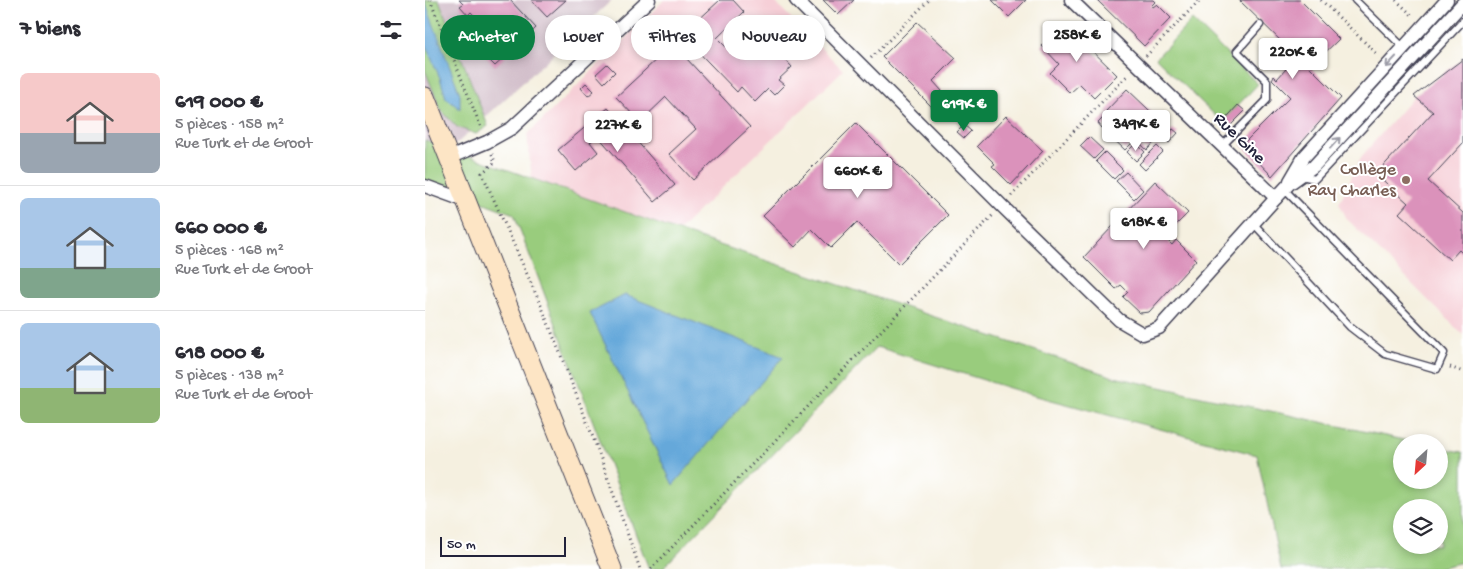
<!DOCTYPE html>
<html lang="fr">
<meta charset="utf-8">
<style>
:root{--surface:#fff;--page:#f2f2f3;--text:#2b2b33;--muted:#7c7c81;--line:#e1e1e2;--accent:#0b8043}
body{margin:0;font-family:"Gochi Hand",sans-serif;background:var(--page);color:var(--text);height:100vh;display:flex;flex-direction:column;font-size:19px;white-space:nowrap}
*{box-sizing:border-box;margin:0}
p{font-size:16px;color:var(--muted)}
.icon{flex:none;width:28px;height:28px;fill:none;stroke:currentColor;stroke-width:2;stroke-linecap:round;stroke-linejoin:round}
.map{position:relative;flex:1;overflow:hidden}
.details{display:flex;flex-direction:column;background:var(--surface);width:425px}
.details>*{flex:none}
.guide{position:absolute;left:15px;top:15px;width:475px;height:45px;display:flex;gap:10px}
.needle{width:32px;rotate:206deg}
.buttons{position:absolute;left:968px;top:434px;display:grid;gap:10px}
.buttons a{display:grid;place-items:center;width:55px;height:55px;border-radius:50%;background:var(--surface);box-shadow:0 2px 8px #0003;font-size:25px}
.scale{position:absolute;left:15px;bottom:12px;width:126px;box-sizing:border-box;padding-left:5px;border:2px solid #22223b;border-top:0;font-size:14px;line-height:18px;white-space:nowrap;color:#22223b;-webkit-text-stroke:4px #fff;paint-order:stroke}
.price{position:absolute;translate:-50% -42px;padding:0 11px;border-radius:5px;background:#fff;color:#222;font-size:16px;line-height:32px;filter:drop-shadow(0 1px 2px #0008)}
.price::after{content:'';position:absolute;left:50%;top:30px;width:15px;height:11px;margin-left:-8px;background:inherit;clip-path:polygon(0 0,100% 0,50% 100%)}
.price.selected{background:var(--accent);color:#fff}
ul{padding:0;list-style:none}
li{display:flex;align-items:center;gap:15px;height:125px;padding:0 20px}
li+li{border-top:1px solid var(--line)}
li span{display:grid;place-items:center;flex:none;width:140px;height:100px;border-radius:8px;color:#555}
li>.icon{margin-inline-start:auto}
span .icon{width:60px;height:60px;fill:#fffc;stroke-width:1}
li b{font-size:21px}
h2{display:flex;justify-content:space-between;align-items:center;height:60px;padding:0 20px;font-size:21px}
.tag{padding:0 18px;border-radius:22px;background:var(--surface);box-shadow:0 2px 8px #0003;font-size:18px;line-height:45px}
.tag.selected{background:var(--accent);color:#fff}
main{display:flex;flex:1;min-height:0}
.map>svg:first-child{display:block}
</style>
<main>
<section class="details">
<h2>7 biens<svg class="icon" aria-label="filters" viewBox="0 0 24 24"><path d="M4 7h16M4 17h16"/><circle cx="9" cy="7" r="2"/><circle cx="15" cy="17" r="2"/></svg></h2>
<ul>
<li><span style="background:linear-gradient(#f6c9c9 60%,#9aa5b1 0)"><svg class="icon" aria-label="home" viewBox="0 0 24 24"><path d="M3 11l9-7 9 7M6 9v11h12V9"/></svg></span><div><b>619 000 €</b><p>5 pièces · 158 m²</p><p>Rue Turk et de Groot</p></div></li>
<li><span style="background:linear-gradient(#a9c7e8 70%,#7fa58c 0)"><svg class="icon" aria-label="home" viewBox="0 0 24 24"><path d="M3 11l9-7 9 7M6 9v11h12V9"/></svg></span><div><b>660 000 €</b><p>5 pièces · 168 m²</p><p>Rue Turk et de Groot</p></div></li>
<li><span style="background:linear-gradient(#a9c7e8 65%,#8fb573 0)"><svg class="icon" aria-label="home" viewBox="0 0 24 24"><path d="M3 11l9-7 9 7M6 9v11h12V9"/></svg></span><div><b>618 000 €</b><p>5 pièces · 138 m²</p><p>Rue Turk et de Groot</p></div></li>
</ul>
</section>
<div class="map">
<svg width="1038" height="569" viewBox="0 0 1038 569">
<rect width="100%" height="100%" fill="#fff"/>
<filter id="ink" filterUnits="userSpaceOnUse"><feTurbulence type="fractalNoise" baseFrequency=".02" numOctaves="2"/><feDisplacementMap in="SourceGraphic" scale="10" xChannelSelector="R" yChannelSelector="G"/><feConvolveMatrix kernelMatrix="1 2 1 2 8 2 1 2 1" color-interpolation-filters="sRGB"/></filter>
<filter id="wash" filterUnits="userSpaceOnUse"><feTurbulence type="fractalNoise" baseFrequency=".0096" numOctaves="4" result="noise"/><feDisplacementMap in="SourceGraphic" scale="20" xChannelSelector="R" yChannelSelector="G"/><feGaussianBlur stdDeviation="1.12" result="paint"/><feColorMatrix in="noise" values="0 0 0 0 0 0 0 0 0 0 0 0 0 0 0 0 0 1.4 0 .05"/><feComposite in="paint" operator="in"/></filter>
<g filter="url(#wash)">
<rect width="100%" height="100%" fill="#f5f0e0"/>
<g fill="#f6cfd7">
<path d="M239,0H348L418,70L253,231L107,179L102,135Z"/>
<path d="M1038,59V335L922,219L914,203L936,157L989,96Z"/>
</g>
<path fill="#d1bdc9" d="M0,0H187L26,149L0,140Z"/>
<g fill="#99cc7d" stroke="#5e775c" fill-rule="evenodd">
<path d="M0,0H14L63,126L51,134L32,127L16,110L0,70Z"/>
<path d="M767,20L833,84L797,122L731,58Z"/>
<path d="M0,140L253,231L689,377L988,442H976V480H1014V448L1038,452V562L1009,569H856L832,455L604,394L452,347L237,569H224L89,214L0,181ZM976,508H1014V545H976Z"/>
</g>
<g fill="#65a8da" stroke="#44658a">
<path d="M0,2L35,94V109L21,98L15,78L0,44Z"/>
<path d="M200,295L358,357L248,485L165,313Z"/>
</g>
<g id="blocks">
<g fill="#db92bb">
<path d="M34,0H85L111,28L100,38L97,36L88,44L91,47L70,66L59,55L62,53L54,44L51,46L41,35L55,22L46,12L43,15L35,6L38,4Z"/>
<path d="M106,0H141L122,17Z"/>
<path d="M295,0H308L319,12L292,38L306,52L335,24L357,48L353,52L367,67L353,80L359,85L349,95L343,89L330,102L316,87L312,92L257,35Z"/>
<path d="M398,0H429L413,15Z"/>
<path d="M567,0H601L584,17Z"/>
<path d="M672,0H728L730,2L726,6L728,7L732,4L746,18L719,46Z"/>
<path d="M814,0H875L914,39L885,67L916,98L847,176L817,145L865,97L847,79L849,76L852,79L861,69L852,60L849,63L847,60L861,46Z"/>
<path d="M492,22L531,58L508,81L517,91L510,98L516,104L510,110L457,57Z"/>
<path d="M639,23L692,75L669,98L655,84L645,93L625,73L634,64L617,46Z"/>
<path d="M248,44L325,127L268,180L244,154L271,129L241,97L215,122L191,97Z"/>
<path d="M1038,59V143L1003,181L1038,213V254L1034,250L1025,260L974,213L983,203L951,174L1008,112L989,96Z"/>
<path d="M182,64L190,72L179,83L171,74Z"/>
<path d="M161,83L169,91L163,96L156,88Z"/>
<path d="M702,89L743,128L722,150L681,111Z"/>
<path d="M813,105L820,111L801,130L796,124Z"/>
<path d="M183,108L250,185L230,202L173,136L165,142L173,152L151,171L133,150Z"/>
<path d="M681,115L686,119L677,128L673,123Z"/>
<path d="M581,116L618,151L586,185L567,166L570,164L552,146Z"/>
<path d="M431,123L523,215L474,264L432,222L406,248L387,229L370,247L338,216Z"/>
<path d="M690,123L709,141L700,150L681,132Z"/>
<path d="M539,125L546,131L539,138L532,132Z"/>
<path d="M748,129L753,133L744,143L739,139Z"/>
<path d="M664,137L678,150L669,159L655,146Z"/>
<path d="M711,143L720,152L711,161L702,152Z"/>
<path d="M732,146L738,152L720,170L714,164Z"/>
<path d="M680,152L698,170L689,179L671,161Z"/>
<path d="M701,172L718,190L709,199L691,181Z"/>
<path d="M730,181L763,213L739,237L747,245L751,240L771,260L724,312L715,313L698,297L703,292L696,285L691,289L659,257Z"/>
</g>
</g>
</g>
<g filter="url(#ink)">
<use href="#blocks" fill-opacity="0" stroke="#424154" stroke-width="1"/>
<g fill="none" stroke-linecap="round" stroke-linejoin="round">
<defs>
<g id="lane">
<path d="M930,0L979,48"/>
<path d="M797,146L842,100V81L812,51L835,25"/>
<path d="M876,176L890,179L1038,21"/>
<path d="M828,223L925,327L960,354L1012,369L1019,353L859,189"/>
</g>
<g id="street">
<path d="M371,0L577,206L694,320L718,334L734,328L851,198L864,184L889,166L1038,3"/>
<path d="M646,0L851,198"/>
<path d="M24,158L62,142L87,128L224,0"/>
<path d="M865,181L879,157L1022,0"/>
<path d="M0,186L41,201"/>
</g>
<path id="secondary" d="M0,97L187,569"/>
</defs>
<use href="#lane" stroke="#424154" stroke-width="9"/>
<use href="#street" stroke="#424154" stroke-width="15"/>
<use href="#secondary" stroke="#424154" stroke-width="21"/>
<g stroke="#424154" stroke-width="3" stroke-dasharray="1 4" stroke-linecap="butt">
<path d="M5,0L57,130"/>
<path d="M896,0L953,55"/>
<path d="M971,0L989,17"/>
<path d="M721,56L775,0"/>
<path d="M446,58L504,0"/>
<path d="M67,154L70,162L57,173L118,310L171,445L215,569"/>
<path d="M586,196L703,75"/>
<path d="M1025,367L1038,372"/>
<path d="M226,569L568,215"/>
</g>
<use href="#lane" stroke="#fff" stroke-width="6"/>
<use href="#street" stroke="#fff" stroke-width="12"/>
<use href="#secondary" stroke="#fde5c5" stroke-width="19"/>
</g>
<defs><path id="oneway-shaft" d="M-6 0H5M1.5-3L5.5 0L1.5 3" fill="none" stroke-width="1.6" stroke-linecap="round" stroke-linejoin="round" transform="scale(1.25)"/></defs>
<g stroke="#9c9ca7">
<use href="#oneway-shaft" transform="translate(966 62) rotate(133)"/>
<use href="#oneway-shaft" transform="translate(910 143) rotate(-48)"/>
</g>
</g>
<circle fill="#8d6e63" stroke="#fff" stroke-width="2" cx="981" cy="180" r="5"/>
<g text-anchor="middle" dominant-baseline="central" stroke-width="4" stroke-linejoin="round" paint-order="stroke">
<g font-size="18" fill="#22223b" stroke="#fff">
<text transform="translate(814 139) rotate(44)">Rue Gine</text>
</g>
<g font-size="18" fill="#785e54" stroke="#fff" text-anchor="end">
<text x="971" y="170">Collège<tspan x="971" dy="21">Ray Charles</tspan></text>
</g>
</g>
</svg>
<div class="buttons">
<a><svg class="needle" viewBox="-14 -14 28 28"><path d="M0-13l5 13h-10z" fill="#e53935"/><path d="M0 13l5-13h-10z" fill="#7c7c81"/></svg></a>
<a><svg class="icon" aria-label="layers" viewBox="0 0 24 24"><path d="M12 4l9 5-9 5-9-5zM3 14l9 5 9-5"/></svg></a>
</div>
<div class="scale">50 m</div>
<b class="price" style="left:652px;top:63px">258K €</b>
<b class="price" style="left:868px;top:80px">220K €</b>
<b class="price selected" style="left:539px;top:132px">619K €</b>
<b class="price" style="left:711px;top:152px">349K €</b>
<b class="price" style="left:193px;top:153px">227K €</b>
<b class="price" style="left:433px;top:199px">660K €</b>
<b class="price" style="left:719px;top:250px">618K €</b>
<div class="guide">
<a class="tag selected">Acheter</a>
<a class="tag">Louer</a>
<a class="tag">Filtres</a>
<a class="tag">Nouveau</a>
</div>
</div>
</main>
